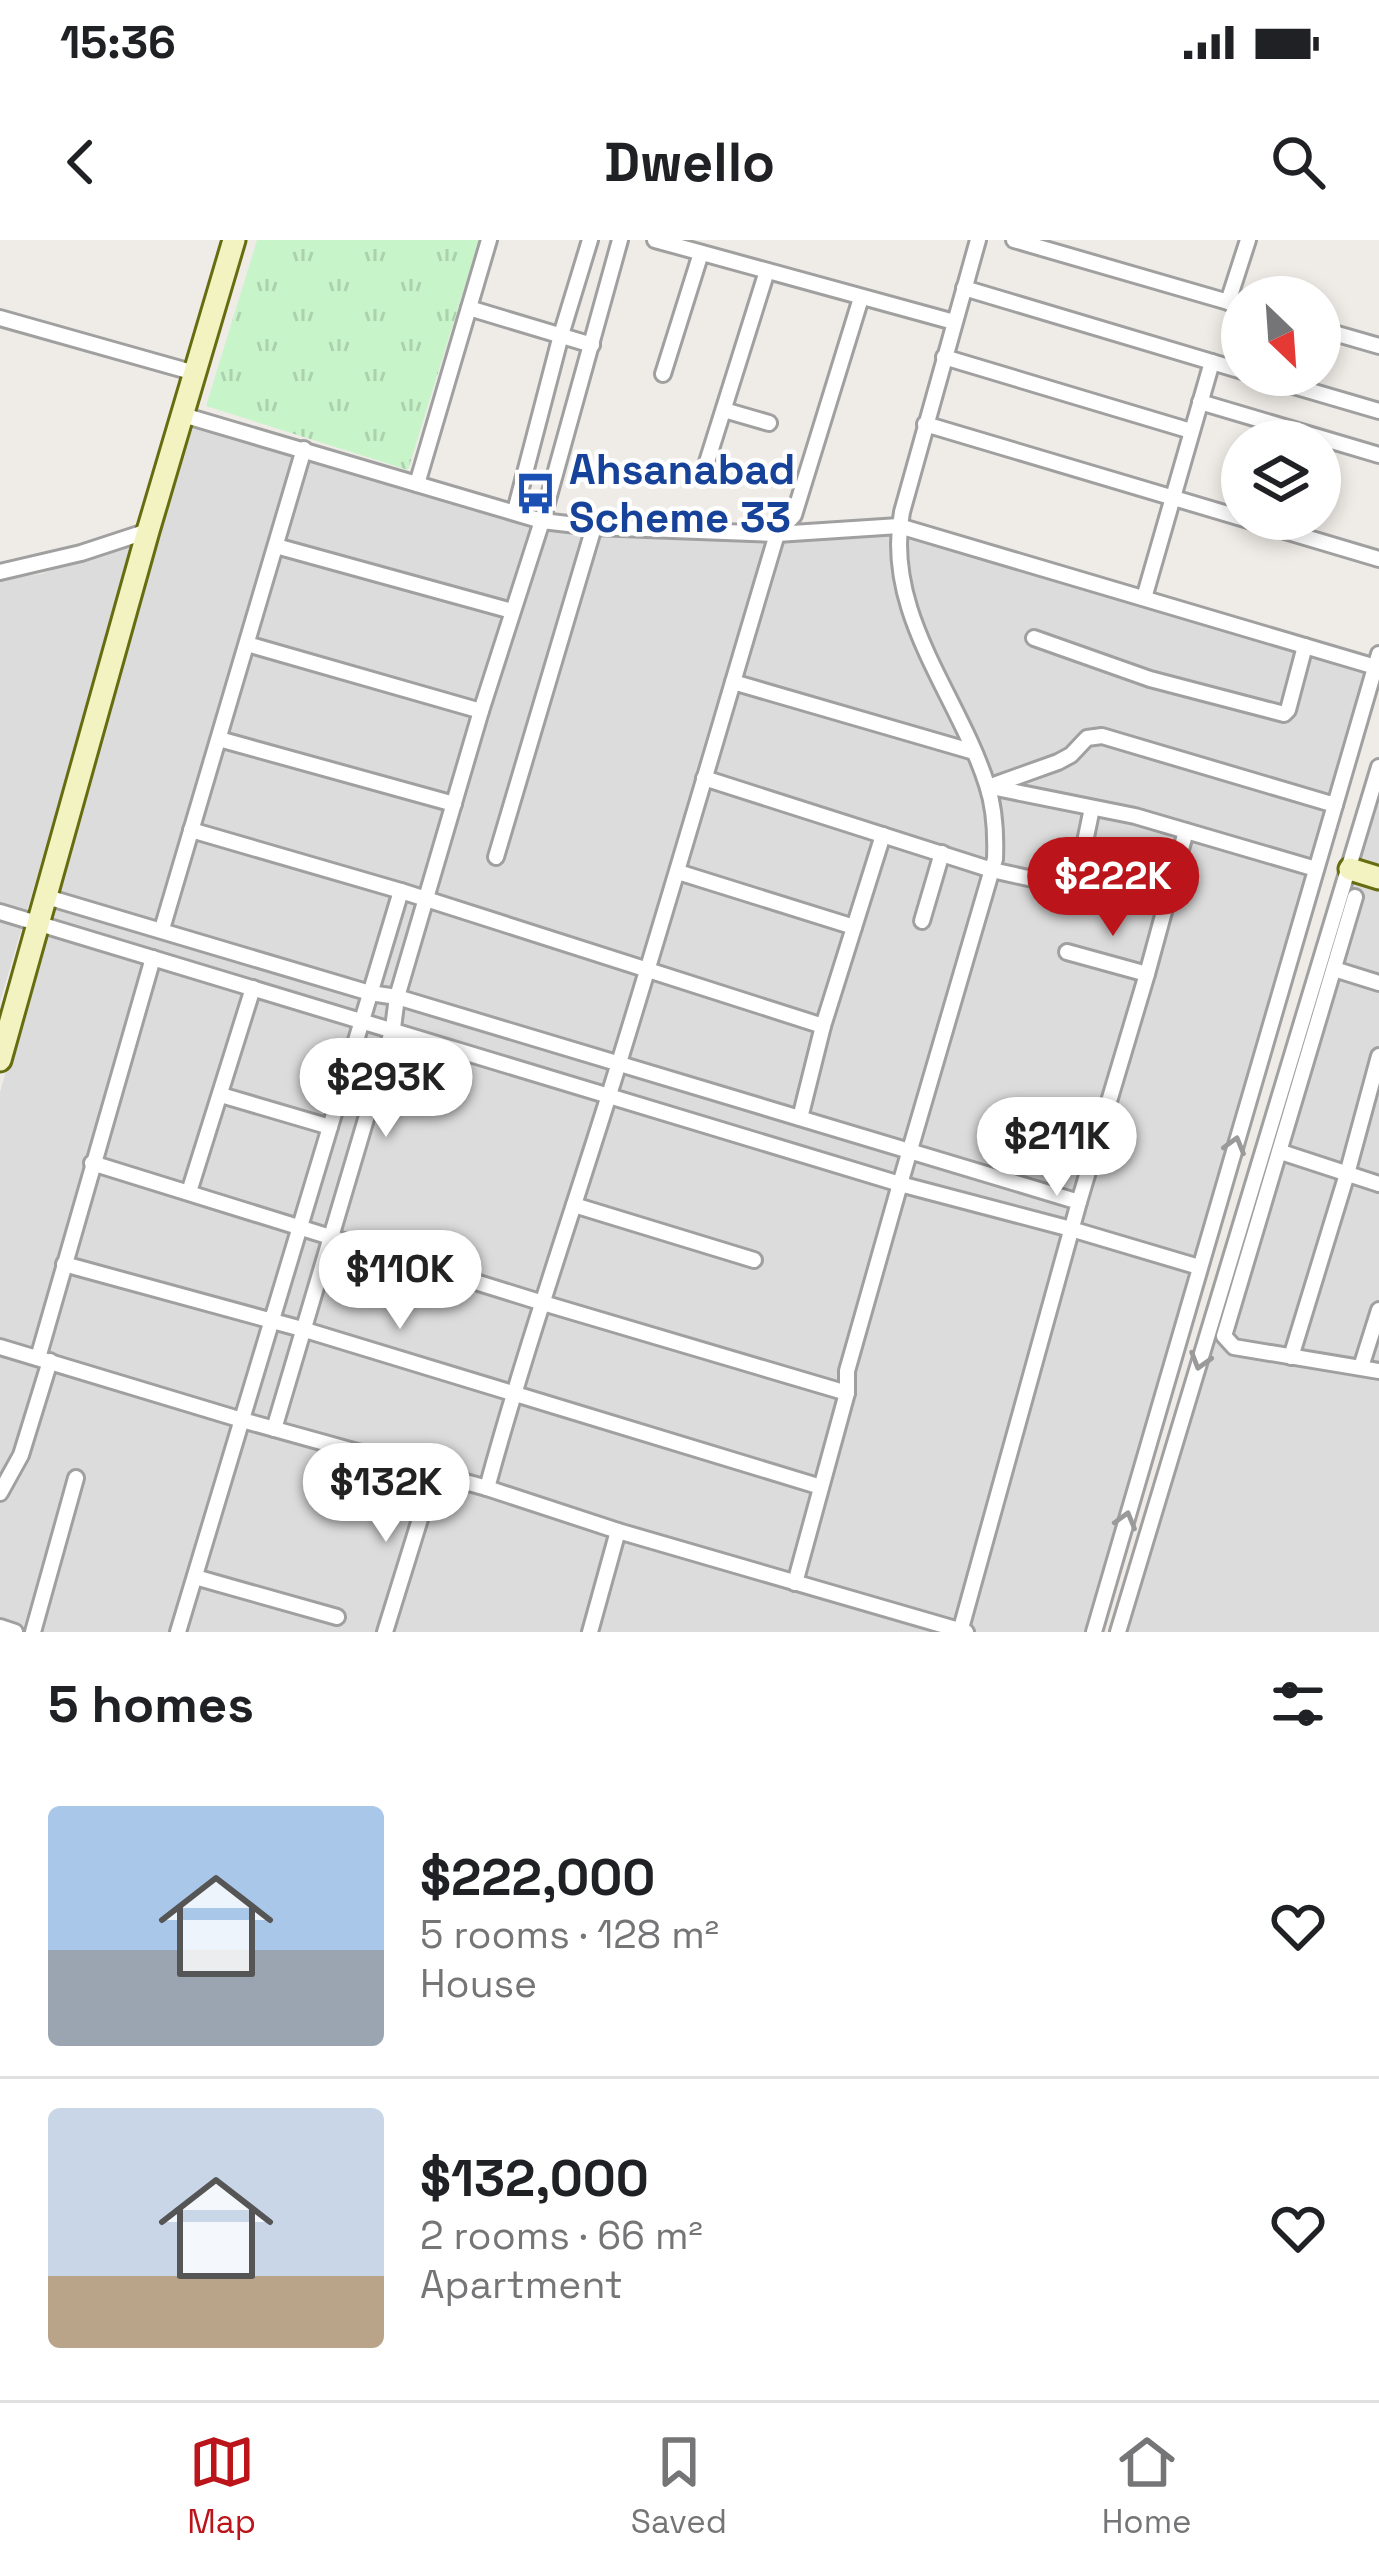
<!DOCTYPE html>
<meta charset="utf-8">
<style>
:root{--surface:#fff;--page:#f6f6f6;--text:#202124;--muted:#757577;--line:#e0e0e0;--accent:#bb141a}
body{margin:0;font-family:"Space Grotesk",sans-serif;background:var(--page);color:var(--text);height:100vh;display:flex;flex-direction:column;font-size:45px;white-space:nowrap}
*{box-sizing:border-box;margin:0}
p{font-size:39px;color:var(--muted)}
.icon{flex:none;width:66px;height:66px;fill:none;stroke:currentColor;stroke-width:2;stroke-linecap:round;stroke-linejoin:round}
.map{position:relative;height:1392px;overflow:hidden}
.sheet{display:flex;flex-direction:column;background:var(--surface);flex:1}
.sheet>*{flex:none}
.needle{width:78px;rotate:155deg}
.buttons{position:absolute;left:1221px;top:36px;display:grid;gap:24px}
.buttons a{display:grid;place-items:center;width:120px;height:120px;border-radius:50%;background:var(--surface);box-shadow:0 6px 18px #0003;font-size:60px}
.price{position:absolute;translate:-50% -102px;padding:0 27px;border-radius:42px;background:#fff;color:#222;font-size:39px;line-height:78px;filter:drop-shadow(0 3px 6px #0008)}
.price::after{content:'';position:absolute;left:50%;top:72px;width:36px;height:27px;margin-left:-18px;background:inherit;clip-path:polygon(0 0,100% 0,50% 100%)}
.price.selected{background:var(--accent);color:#fff}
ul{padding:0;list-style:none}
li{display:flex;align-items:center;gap:36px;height:300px;padding:0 48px}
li+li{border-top:3px solid var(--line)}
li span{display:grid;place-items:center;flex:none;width:336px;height:240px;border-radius:12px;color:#555}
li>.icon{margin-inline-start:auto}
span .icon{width:144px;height:144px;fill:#fffc;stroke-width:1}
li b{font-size:51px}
h2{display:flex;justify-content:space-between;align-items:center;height:144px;padding:0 48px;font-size:51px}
.status{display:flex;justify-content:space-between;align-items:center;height:84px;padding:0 60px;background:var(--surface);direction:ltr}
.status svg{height:33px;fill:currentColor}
header{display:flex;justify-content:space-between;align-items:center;height:156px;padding:0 48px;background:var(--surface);font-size:54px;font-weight:600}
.dock{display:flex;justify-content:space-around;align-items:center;height:168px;border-top:3px solid var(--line);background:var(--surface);font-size:33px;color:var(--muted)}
.dock a{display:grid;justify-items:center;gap:6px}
.dock .selected{color:var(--accent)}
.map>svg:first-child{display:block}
</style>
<div class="status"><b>15:36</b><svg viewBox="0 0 49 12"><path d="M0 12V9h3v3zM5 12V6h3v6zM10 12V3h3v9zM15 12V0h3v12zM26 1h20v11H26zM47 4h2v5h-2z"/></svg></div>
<header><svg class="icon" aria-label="back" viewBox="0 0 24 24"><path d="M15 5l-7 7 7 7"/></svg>Dwello<svg class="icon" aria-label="search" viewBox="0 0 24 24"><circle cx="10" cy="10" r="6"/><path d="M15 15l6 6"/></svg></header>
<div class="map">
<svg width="1379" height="1392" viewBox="0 0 1379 1392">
<defs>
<pattern id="park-tufts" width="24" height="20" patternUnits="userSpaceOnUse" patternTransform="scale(3)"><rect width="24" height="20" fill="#c8f4ca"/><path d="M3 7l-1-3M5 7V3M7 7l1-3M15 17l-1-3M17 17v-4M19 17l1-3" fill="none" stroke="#abd1ad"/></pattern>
</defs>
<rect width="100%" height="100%" fill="#efece7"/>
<g fill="#dddcdc">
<path d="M192,185L587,294L766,300L909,295L1373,435L1088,1392H0V852Z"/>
<path d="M136,300L0,762V340L41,334Z"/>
<path d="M1379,515V1392H1120Z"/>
</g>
<path fill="url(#park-tufts)" d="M257,0H479L408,230L206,166Z"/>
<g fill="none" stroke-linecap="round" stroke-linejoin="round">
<defs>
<g id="street">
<path d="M655,0L954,82"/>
<path d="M1014,0L1242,66"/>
<path d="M964,48L1242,131"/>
<path d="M1228,62L1248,0"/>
<path d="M469,68L592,105"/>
<path d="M0,78L195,133"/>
<path d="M1320,89L1379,106"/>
<path d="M944,117L1191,191"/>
<path d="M663,134L701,13"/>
<path d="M1256,135L1379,171"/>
<path d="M1200,162L1379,215"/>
<path d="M724,170L769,183"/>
<path d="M183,175L542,281L594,287L777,294L899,286L1379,428"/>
<path d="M925,184L1379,319"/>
<path d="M707,222L767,31"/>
<path d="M417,244L489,0"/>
<path d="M515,271L561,95L590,0"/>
<path d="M276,306L512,371"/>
<path d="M0,332L81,313L148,291"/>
<path d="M1144,358L1212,122"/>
<path d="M1034,398L1150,439L1284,474L1288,470L1305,406"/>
<path d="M247,404L481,471"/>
<path d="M733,442L974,512"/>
<path d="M219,499L454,564"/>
<path d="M704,538L992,630L1060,645L1076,634L1080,626L1092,568"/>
<path d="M988,547L1058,522L1071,515L1087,498L1102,496L1335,565"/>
<path d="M996,548L1135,576L1316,629"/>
<path d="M191,590L401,651L823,786"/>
<path d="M496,617L594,287"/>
<path d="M678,632L854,687"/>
<path d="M47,657L370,753L397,757L1079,962L960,1392"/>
<path d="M1355,657L1224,1096L1234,1107L1379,1131"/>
<path d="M0,672L900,944L995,619C996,593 995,569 987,545C958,454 883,373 902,272L978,0"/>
<path d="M922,681L942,613"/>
<path d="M162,689L304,209"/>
<path d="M1067,712L1147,734"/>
<path d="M1334,729L1379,743"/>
<path d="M221,855L330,887"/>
<path d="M800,878L823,786L883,595"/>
<path d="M1281,912L1379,944"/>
<path d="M92,923L543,1063L847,1153"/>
<path d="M189,952L253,748"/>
<path d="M1079,962L1147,734L1186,591"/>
<path d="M574,965L754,1020"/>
<path d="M64,1024L302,1089L821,1247"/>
<path d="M0,1107L242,1180L487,1248L618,1291L966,1392"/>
<path d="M1291,1117L1347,934L1379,816"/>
<path d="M38,1118L153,718"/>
<path d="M1361,1127L1379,1070"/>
<path d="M274,1189L393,788L397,757L481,471L542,281L620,0"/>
<path d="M487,1248C523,1116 568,986 609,855C667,669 721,481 777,294L794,275L861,58"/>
<path d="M0,1253L21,1215L50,1121"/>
<path d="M195,1337L337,1377"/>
<path d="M795,1343L847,1153V1131L900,944L1071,989L1199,1027"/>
<path d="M0,1387L15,1392"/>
<path d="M33,1392L76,1238"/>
<path d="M178,1392L401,651"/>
<path d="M385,1392L434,1234"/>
<path d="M590,1392L618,1291"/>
<path d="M1094,1392L1379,414"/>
<path d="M1118,1392L1379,527"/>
</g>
<g id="secondary">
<path d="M1350,629L1379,638"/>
<path d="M0,820L148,291L234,0"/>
</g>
</defs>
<use href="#street" stroke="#a0a0a0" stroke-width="20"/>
<use href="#secondary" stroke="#666d10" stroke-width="27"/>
<use href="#street" stroke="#fff" stroke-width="14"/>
<use href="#secondary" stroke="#f2f3c0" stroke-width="21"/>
</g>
<defs><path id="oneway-chevron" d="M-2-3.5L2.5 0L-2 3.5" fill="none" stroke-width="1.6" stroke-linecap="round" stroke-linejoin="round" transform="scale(3)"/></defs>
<g stroke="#9a9a9a">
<use href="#oneway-chevron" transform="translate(1235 905) rotate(-74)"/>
<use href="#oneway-chevron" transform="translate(1200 1121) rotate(107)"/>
<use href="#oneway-chevron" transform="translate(1126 1280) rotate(-74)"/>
</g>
<defs>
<symbol id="bus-bare" viewBox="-9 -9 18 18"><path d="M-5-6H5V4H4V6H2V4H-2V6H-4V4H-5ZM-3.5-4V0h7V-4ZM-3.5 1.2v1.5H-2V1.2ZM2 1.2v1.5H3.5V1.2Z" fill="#1a4fb4" stroke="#fff" stroke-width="2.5" paint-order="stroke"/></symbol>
</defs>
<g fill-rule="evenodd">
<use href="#bus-bare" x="506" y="224" width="59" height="59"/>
</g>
<g text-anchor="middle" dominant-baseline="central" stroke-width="9" stroke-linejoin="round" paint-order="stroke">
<g font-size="42" font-weight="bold" fill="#164399" stroke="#fff" text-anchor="start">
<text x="569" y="229">Ahsanabad<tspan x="569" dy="48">Scheme 33</tspan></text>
</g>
</g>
</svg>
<div class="buttons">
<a><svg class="needle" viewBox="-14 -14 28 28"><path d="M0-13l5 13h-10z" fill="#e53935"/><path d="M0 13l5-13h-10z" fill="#757577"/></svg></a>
<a><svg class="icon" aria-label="layers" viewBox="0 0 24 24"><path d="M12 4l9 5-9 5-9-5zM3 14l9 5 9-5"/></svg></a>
</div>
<b class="price selected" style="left:1113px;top:699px">$222K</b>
<b class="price" style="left:386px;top:900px">$293K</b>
<b class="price" style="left:1057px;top:959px">$211K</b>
<b class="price" style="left:400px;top:1092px">$110K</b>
<b class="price" style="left:386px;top:1305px">$132K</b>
</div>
<section class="sheet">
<h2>5 homes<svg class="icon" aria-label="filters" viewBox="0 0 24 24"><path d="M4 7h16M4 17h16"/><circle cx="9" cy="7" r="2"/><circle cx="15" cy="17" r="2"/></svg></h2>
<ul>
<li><span style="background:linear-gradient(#a9c7e8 60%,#9aa5b1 0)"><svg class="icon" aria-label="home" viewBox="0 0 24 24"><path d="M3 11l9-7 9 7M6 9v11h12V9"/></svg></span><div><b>$222,000</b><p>5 rooms · 128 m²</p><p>House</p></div><svg class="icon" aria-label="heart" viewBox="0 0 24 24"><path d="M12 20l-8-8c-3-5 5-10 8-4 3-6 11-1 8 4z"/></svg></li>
<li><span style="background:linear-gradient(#c9d6e8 70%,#b9a48a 0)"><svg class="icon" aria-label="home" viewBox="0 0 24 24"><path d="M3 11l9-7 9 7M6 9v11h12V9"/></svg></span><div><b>$132,000</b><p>2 rooms · 66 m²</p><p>Apartment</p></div><svg class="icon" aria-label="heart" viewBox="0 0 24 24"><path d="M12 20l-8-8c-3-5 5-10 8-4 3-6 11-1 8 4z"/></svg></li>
</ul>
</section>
<nav class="dock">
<a class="selected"><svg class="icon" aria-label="map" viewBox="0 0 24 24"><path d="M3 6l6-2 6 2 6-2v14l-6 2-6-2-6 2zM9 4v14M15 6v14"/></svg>Map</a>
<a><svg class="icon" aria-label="saved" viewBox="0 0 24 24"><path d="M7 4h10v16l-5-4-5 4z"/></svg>Saved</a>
<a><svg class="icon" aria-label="home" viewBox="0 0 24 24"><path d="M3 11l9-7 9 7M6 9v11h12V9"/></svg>Home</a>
</nav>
